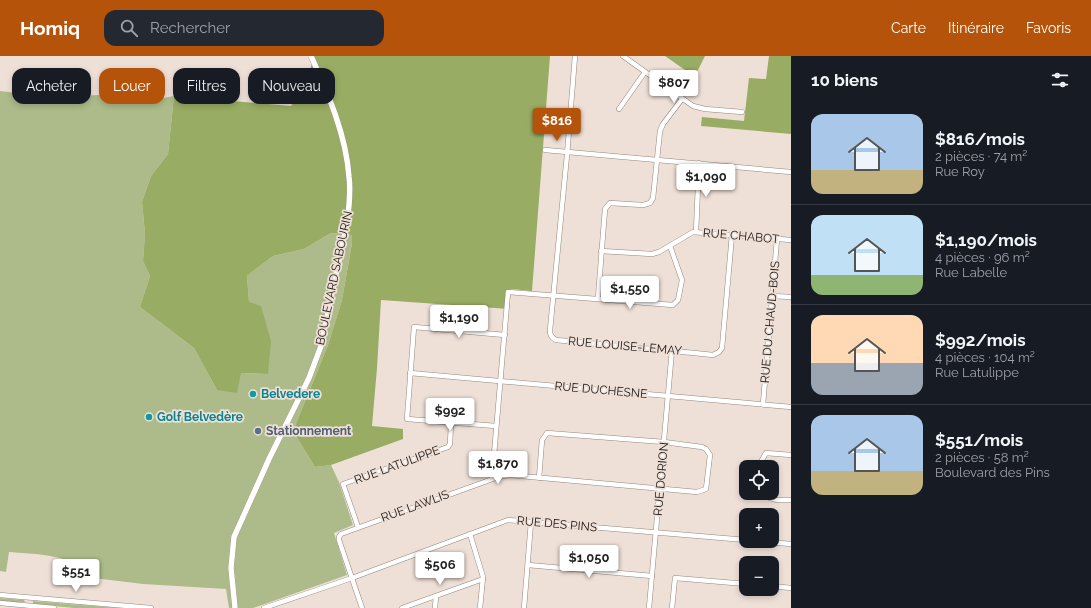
<!DOCTYPE html>
<html lang="fr">
<meta charset="utf-8">
<style>
:root{--surface:#171b24;--page:#242831;--text:#f1f3f6;--muted:#9ea1a6;--line:#363941;--accent:#b45309}
body{margin:0;font-family:Raleway,sans-serif;background:var(--page);color:var(--text);height:100vh;display:flex;flex-direction:column;font-size:15px;white-space:nowrap}
*{box-sizing:border-box;margin:0}
p{font-size:13px;color:var(--muted)}
.icon{flex:none;width:22px;height:22px;fill:none;stroke:currentColor;stroke-width:2;stroke-linecap:round;stroke-linejoin:round}
.map{position:relative;flex:1;overflow:hidden}
.panel{display:flex;flex-direction:column;background:var(--surface);width:300px}
.panel>*{flex:none}
.banner{position:absolute;left:12px;top:12px;width:380px;height:36px;display:flex;gap:8px}
.buttons{position:absolute;left:739px;top:404px;display:grid;gap:8px}
.buttons a{display:grid;place-items:center;width:40px;height:40px;border-radius:8px;background:var(--surface);box-shadow:0 2px 6px #0003;font-size:20px}
.price{position:absolute;translate:-50% -34px;padding:0 9px;border-radius:4px;background:#fff;color:#222;font-size:13px;line-height:26px;filter:drop-shadow(0 1px 2px #0008)}
.price::after{content:'';position:absolute;left:50%;top:24px;width:12px;height:9px;margin-left:-6px;background:inherit;clip-path:polygon(0 0,100% 0,50% 100%)}
.price.selected{background:var(--accent);color:#fff}
ul{padding:0;list-style:none}
li{display:flex;align-items:center;gap:12px;height:100px;padding:0 20px}
li+li{border-top:1px solid var(--line)}
li span{display:grid;place-items:center;flex:none;width:112px;height:80px;border-radius:12px;color:#555}
li>.icon{margin-inline-start:auto}
span .icon{width:48px;height:48px;fill:#fffc;stroke-width:1}
li b{font-size:17px}
h2{display:flex;justify-content:space-between;align-items:center;height:48px;padding:0 20px;font-size:17px}
.pill{padding:0 14px;border-radius:12px;background:var(--surface);box-shadow:0 2px 6px #0003;font-size:14px;line-height:36px}
.pill.selected{background:var(--accent);color:#fff}
header{display:flex;align-items:center;gap:24px;box-sizing:border-box;height:56px;padding:0 20px;background:var(--accent);color:#fff}
header strong{font-size:19px}
nav{display:flex;gap:22px;margin-inline-start:auto;font-size:14px}
.search{width:280px;height:36px;background:var(--page);display:flex;align-items:center;gap:10px;box-sizing:border-box;padding:0 14px;border-radius:12px;color:var(--muted);font-size:15px}
main{display:flex;flex:1;min-height:0}
.map>svg:first-child{display:block}
</style>
<header>
<strong>Homiq</strong>
<div class="search"><svg class="icon" aria-label="search" viewBox="0 0 24 24"><circle cx="10" cy="10" r="6"/><path d="M15 15l6 6"/></svg>Rechercher</div>
<nav><a>Carte</a><a>Itinéraire</a><a>Favoris</a></nav>
</header>
<main>
<div class="map">
<svg width="791" height="552" viewBox="0 0 791 552">
<rect width="100%" height="100%" fill="#efe0d7"/>
<g fill="#adbb8a">
<path d="M0,35L9,36L31,41L100,39L132,48L174,40L168,98L151,120L142,146L145,178L143,205L150,220L140,251L194,292L217,334L241,317L267,318L249,246L247,220L273,200L304,193L331,177L352,179V187L342,244L328,289L293,375L315,411L331,409L339,426L353,469L334,477L347,519L253,552H229L226,533L143,528L85,521V514C68,498 31,498 9,496L6,516L0,515Z"/>
<path d="M0,542L24,544L25,546H0Z"/>
<path d="M33,545L118,552H74L33,548Z"/>
</g>
<g fill="#99ac63">
<path d="M314,0H550L532,235L511,233L509,253L381,244L377,312L372,370L403,373V383L331,409L315,411L293,375L328,289L342,244L352,187V179L331,177L304,193L273,200L247,220L249,246L261,250L271,285L268,318L241,317L237,337L217,334L194,292L140,251L150,220L143,205L145,178L142,146L151,120L168,98L174,40L291,50L306,29Z"/>
<path d="M665,0H705L698,14L693,18L688,16Z"/>
<path d="M769,0H791V78L701,70L702,61L744,65L749,22L766,23Z"/>
</g>
<g fill="none" stroke-linecap="round" stroke-linejoin="round">
<defs>
<g id="minor">
<path d="M575,0L567,99L550,274C550,279 551,281 556,284L694,297L713,299L719,296L722,292L732,179"/>
<path d="M623,0L693,50L705,53L742,56"/>
<path d="M619,53L645,16"/>
<path d="M545,94L791,116"/>
<path d="M696,176L699,107"/>
<path d="M601,195L652,198L659,196L693,176L791,184"/>
<path d="M772,240L791,241"/>
<path d="M598,242L605,153L610,147L643,149L650,147L653,142L660,75L663,68L682,43"/>
<path d="M410,317L791,351"/>
<path d="M763,348L777,183"/>
<path d="M496,370L407,363L414,271L505,279"/>
<path d="M762,411V404L766,397L791,399"/>
<path d="M492,422L508,236L673,249L678,244L682,224L670,190"/>
<path d="M762,437L764,440L777,444H791"/>
<path d="M358,471L343,428L448,391L450,388L451,368"/>
<path d="M470,478L483,521L480,552"/>
<path d="M755,485L791,488"/>
<path d="M528,509L652,520"/>
<path d="M772,530L791,532"/>
<path d="M0,539L151,552"/>
<path d="M0,547L54,552"/>
<path d="M264,552L352,522L508,464L746,484"/>
<path d="M362,552L339,484V481L341,478L498,421L510,419L697,436L706,433L710,399L706,393L702,391L664,386L547,377L542,384L539,422"/>
<path d="M402,552L483,523"/>
<path d="M435,552L436,540"/>
<path d="M524,552L531,466"/>
<path d="M649,552L672,294"/>
<path d="M672,552L675,522L746,528"/>
</g>
<path id="tertiary" d="M235,552L231,512L234,481L269,403L309,322L321,290L347,167C349,152 351,136 349,121C346,78 328,38 311,0"/>
</defs>
<use href="#minor" stroke="#94867e" stroke-width="5.5"/>
<use href="#tertiary" stroke="#94867e" stroke-width="6"/>
<use href="#minor" stroke="#fff" stroke-width="4.5"/>
<use href="#tertiary" stroke="#fff" stroke-width="5.5"/>
</g>
<g fill="#0f9aa8" stroke="#efe0d7" stroke-width="1.5">
<circle cx="253" cy="338" r="4"/>
<circle cx="149" cy="361" r="4"/>
</g>
<circle fill="#5c6f8a" stroke="#efe0d7" stroke-width="1.5" cx="258" cy="375" r="4"/>
<g text-anchor="middle" dominant-baseline="central" stroke-width="3.5" stroke-linejoin="round" paint-order="stroke">
<g font-size="12" fill="#1b1613" stroke="#efe0d7">
<text transform="translate(741 180) rotate(5)">RUE CHABOT</text>
<text transform="translate(334 222) rotate(-78)">BOULEVARD SABOURIN</text>
<text transform="translate(770 266) rotate(-85)">RUE DU CHAUD-BOIS</text>
<text transform="translate(625 290) rotate(5)">RUE LOUISE-LEMAY</text>
<text transform="translate(601 334) rotate(5)">RUE DUCHESNE</text>
<text transform="translate(397 409) rotate(-20)">RUE LATULIPPE</text>
<text transform="translate(661 423) rotate(-85)">RUE DORION</text>
<text transform="translate(415 450) rotate(-20)">RUE LAWLIS</text>
<text transform="translate(557 468) rotate(5)">RUE DES PINS</text>
</g>
<g font-size="12" font-weight="bold" fill="#0d838f" stroke="#efe0d7" text-anchor="start">
<text x="261" y="338">Belvedere</text>
<text x="157" y="361">Golf Belvedère</text>
</g>
<g font-size="12" font-weight="bold" fill="#4e5e75" stroke="#efe0d7" text-anchor="start">
<text x="266" y="375">Stationnement</text>
</g>
</g>
</svg>
<div class="buttons">
<a><svg class="icon" aria-label="locate" viewBox="0 0 24 24"><circle cx="12" cy="12" r="6"/><path d="M12 2v4M12 18v4M2 12h4M18 12h4"/></svg></a>
<a>+</a>
<a>−</a>
</div>
<b class="price" style="left:674px;top:48px">$807</b>
<b class="price selected" style="left:557px;top:86px">$816</b>
<b class="price" style="left:706px;top:142px">$1,090</b>
<b class="price" style="left:630px;top:254px">$1,550</b>
<b class="price" style="left:459px;top:283px">$1,190</b>
<b class="price" style="left:450px;top:376px">$992</b>
<b class="price" style="left:498px;top:429px">$1,870</b>
<b class="price" style="left:589px;top:523px">$1,050</b>
<b class="price" style="left:440px;top:530px">$506</b>
<b class="price" style="left:76px;top:537px">$551</b>
<div class="banner">
<a class="pill">Acheter</a>
<a class="pill selected">Louer</a>
<a class="pill">Filtres</a>
<a class="pill">Nouveau</a>
</div>
</div>
<section class="panel">
<h2>10 biens<svg class="icon" aria-label="filters" viewBox="0 0 24 24"><path d="M4 7h16M4 17h16"/><circle cx="9" cy="7" r="2"/><circle cx="15" cy="17" r="2"/></svg></h2>
<ul>
<li><span style="background:linear-gradient(#a9c7e8 70%,#c2b280 0)"><svg class="icon" aria-label="home" viewBox="0 0 24 24"><path d="M3 11l9-7 9 7M6 9v11h12V9"/></svg></span><div><b>$816/mois</b><p>2 pièces · 74 m²</p><p>Rue Roy</p></div></li>
<li><span style="background:linear-gradient(#bfe0f5 75%,#8fb573 0)"><svg class="icon" aria-label="home" viewBox="0 0 24 24"><path d="M3 11l9-7 9 7M6 9v11h12V9"/></svg></span><div><b>$1,190/mois</b><p>4 pièces · 96 m²</p><p>Rue Labelle</p></div></li>
<li><span style="background:linear-gradient(#ffd9b3 60%,#9aa5b1 0)"><svg class="icon" aria-label="home" viewBox="0 0 24 24"><path d="M3 11l9-7 9 7M6 9v11h12V9"/></svg></span><div><b>$992/mois</b><p>4 pièces · 104 m²</p><p>Rue Latulippe</p></div></li>
<li><span style="background:linear-gradient(#a9c7e8 70%,#c2b280 0)"><svg class="icon" aria-label="home" viewBox="0 0 24 24"><path d="M3 11l9-7 9 7M6 9v11h12V9"/></svg></span><div><b>$551/mois</b><p>2 pièces · 58 m²</p><p>Boulevard des Pins</p></div></li>
</ul>
</section>
</main>
